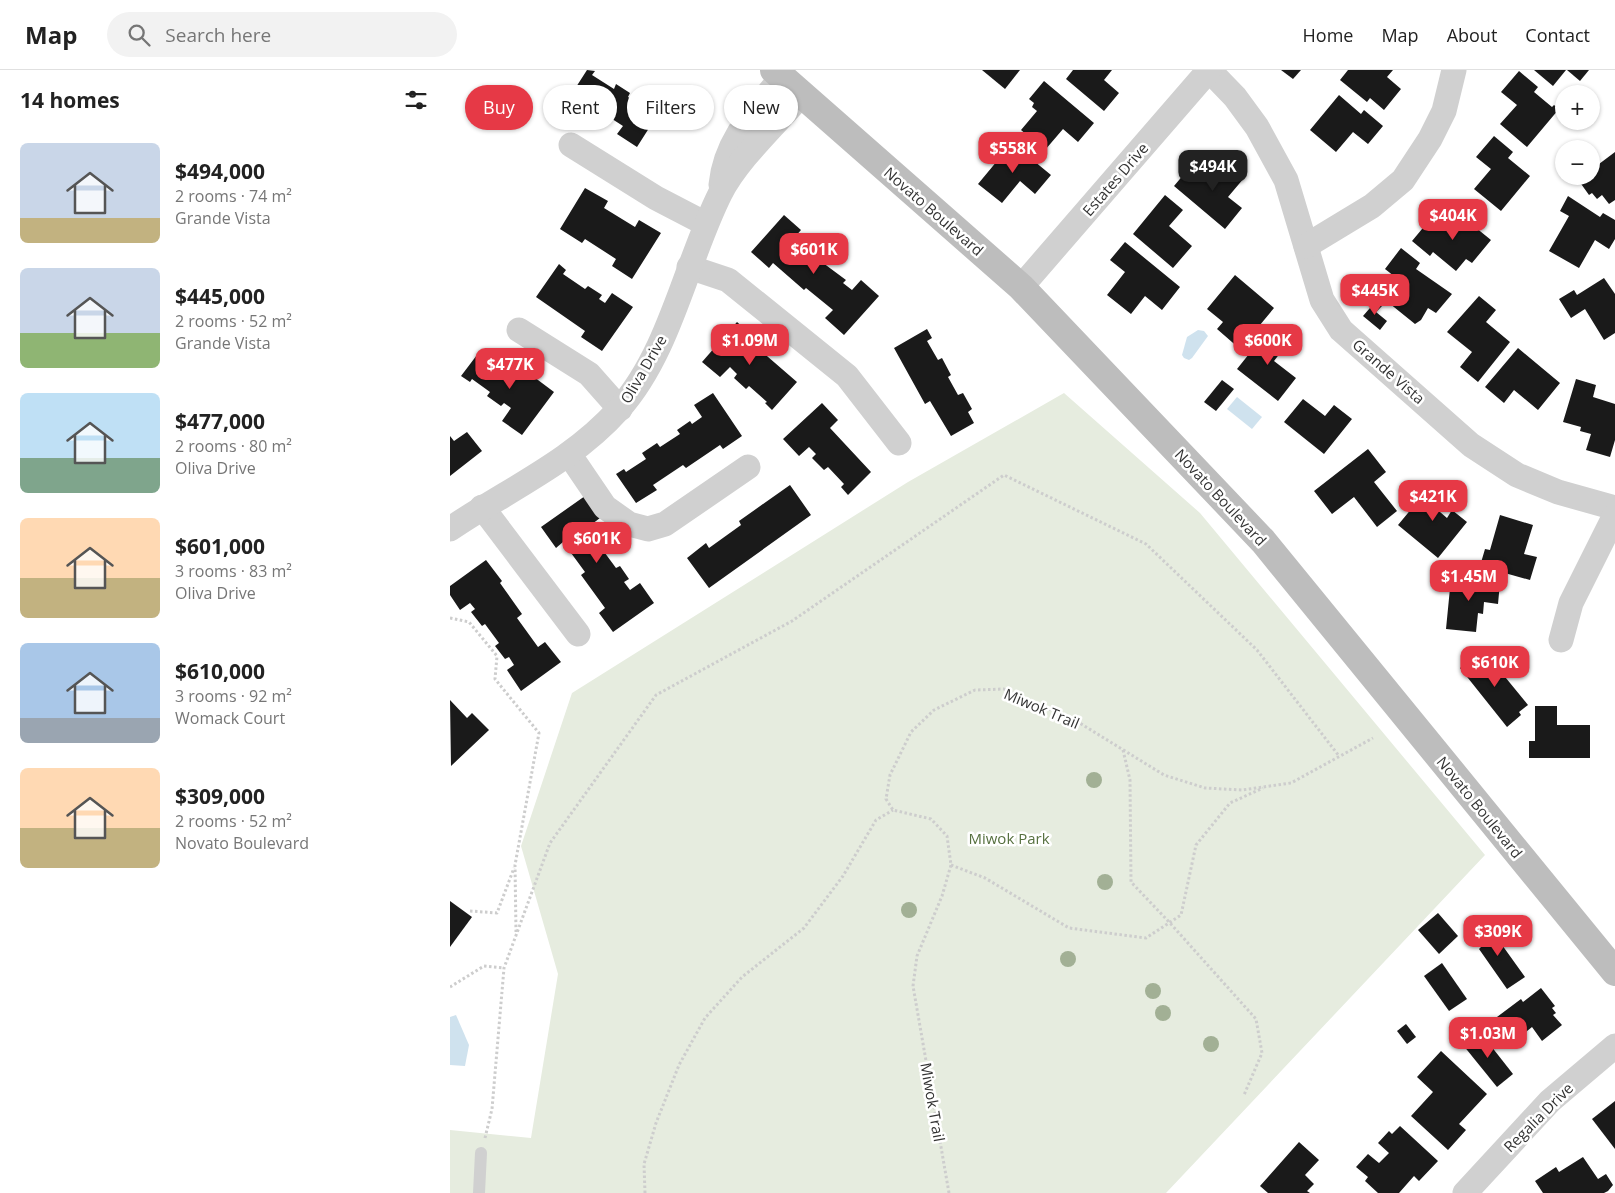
<!DOCTYPE html>
<meta charset="utf-8">
<style>
:root{--surface:#fff;--page:#f2f2f2;--text:#222;--muted:#767676;--line:#e0e0e0;--accent:#e63946}
body{margin:0;font-family:"Open Sans",sans-serif;background:var(--page);color:var(--text);height:100vh;display:flex;flex-direction:column;font-size:19px;white-space:nowrap}
*{box-sizing:border-box;margin:0}
p{font-size:16px;color:var(--muted)}
.icon{flex:none;width:28px;height:28px;fill:none;stroke:currentColor;stroke-width:2;stroke-linecap:round;stroke-linejoin:round}
.map{position:relative;flex:1;overflow:hidden}
.sheet{display:flex;flex-direction:column;background:var(--surface);width:450px}
.sheet>*{flex:none}
.banner{position:absolute;left:15px;top:15px;width:475px;height:45px;display:flex;gap:10px}
.fabs{position:absolute;left:1105px;top:15px;display:grid;gap:10px}
.fabs a{display:grid;place-items:center;width:45px;height:45px;border-radius:50%;background:var(--surface);box-shadow:0 1px 4px #0004;font-size:25px}
.price{position:absolute;translate:-50% -42px;padding:0 11px;border-radius:10px;background:var(--accent);color:#fff;font-size:16px;line-height:32px;filter:drop-shadow(0 1px 2px #0008)}
.price::after{content:'';position:absolute;left:50%;top:30px;width:15px;height:11px;margin-left:-8px;background:inherit;clip-path:polygon(0 0,100% 0,50% 100%)}
.price.current{background:#222;color:#fff}
ul{padding:0;list-style:none}
li{display:flex;align-items:center;gap:15px;height:125px;padding:0 20px}
li span{display:grid;place-items:center;flex:none;width:140px;height:100px;border-radius:8px;color:#555}
li>.icon{margin-inline-start:auto}
span .icon{width:60px;height:60px;fill:#fffc;stroke-width:1}
li b{font-size:21px}
h2{display:flex;justify-content:space-between;align-items:center;height:60px;padding:0 20px;font-size:21px}
.tag{padding:0 18px;border-radius:22px;background:var(--surface);box-shadow:0 1px 4px #0004;font-size:18px;line-height:45px}
.tag.current{background:var(--accent);color:#fff}
header{display:flex;align-items:center;gap:30px;box-sizing:border-box;height:70px;padding:0 25px;background:var(--surface);border-bottom:1px solid var(--line)}
header strong{font-size:24px}
nav{display:flex;gap:28px;margin-inline-start:auto;font-size:18px}
.search{width:350px;height:45px;background:var(--page);display:flex;align-items:center;gap:12px;box-sizing:border-box;padding:0 18px;border-radius:28px;color:var(--muted);font-size:19px}
main{display:flex;flex:1;min-height:0}
.map>svg:first-child{display:block}
</style>
<header>
<strong>Map</strong>
<div class="search"><svg class="icon" aria-label="search" viewBox="0 0 24 24"><circle cx="10" cy="10" r="6"/><path d="M15 15l6 6"/></svg>Search here</div>
<nav><a>Home</a><a>Map</a><a>About</a><a>Contact</a></nav>
</header>
<main>
<section class="sheet">
<h2>14 homes<svg class="icon" aria-label="filters" viewBox="0 0 24 24"><path d="M4 7h16M4 17h16"/><circle cx="9" cy="7" r="2"/><circle cx="15" cy="17" r="2"/></svg></h2>
<ul>
<li><span style="background:linear-gradient(#c9d6e8 75%,#c2b280 0)"><svg class="icon" aria-label="home" viewBox="0 0 24 24"><path d="M3 11l9-7 9 7M6 9v11h12V9"/></svg></span><div><b>$494,000</b><p>2 rooms · 74 m²</p><p>Grande Vista</p></div></li>
<li><span style="background:linear-gradient(#c9d6e8 65%,#8fb573 0)"><svg class="icon" aria-label="home" viewBox="0 0 24 24"><path d="M3 11l9-7 9 7M6 9v11h12V9"/></svg></span><div><b>$445,000</b><p>2 rooms · 52 m²</p><p>Grande Vista</p></div></li>
<li><span style="background:linear-gradient(#bfe0f5 65%,#7fa58c 0)"><svg class="icon" aria-label="home" viewBox="0 0 24 24"><path d="M3 11l9-7 9 7M6 9v11h12V9"/></svg></span><div><b>$477,000</b><p>2 rooms · 80 m²</p><p>Oliva Drive</p></div></li>
<li><span style="background:linear-gradient(#ffd9b3 60%,#c2b280 0)"><svg class="icon" aria-label="home" viewBox="0 0 24 24"><path d="M3 11l9-7 9 7M6 9v11h12V9"/></svg></span><div><b>$601,000</b><p>3 rooms · 83 m²</p><p>Oliva Drive</p></div></li>
<li><span style="background:linear-gradient(#a9c7e8 75%,#9aa5b1 0)"><svg class="icon" aria-label="home" viewBox="0 0 24 24"><path d="M3 11l9-7 9 7M6 9v11h12V9"/></svg></span><div><b>$610,000</b><p>3 rooms · 92 m²</p><p>Womack Court</p></div></li>
<li><span style="background:linear-gradient(#ffd9b3 60%,#c2b280 0)"><svg class="icon" aria-label="home" viewBox="0 0 24 24"><path d="M3 11l9-7 9 7M6 9v11h12V9"/></svg></span><div><b>$309,000</b><p>2 rooms · 52 m²</p><p>Novato Boulevard</p></div></li>
</ul>
</section>
<div class="map">
<svg width="1165" height="1123" viewBox="0 0 1165 1123">
<rect width="100%" height="100%" fill="#fff"/>
<path fill="#e6ecdf" d="M614,323L750,443L1035,785L716,1123H0V1060L81,1068L108,904L71,776L122,623L458,412Z"/>
<g fill="#cfe2ee">
<path d="M748,260L754,261L758,266L742,288L739,290L734,288L732,285L737,267Z"/>
<path d="M787,327L812,347L802,359L777,339Z"/>
<path d="M6,945L19,975L15,996L0,995V947Z"/>
</g>
<g fill="#1a1a1a">
<path d="M137,0L145,1L142,5L164,19L166,14L180,23L178,27L187,33L195,20L215,33L187,77L167,64L173,56L142,36L139,41L119,28Z"/>
<path d="M532,0H570L555,19Z"/>
<path d="M623,0H662L654,10L669,23L654,41L616,9Z"/>
<path d="M831,0H851L843,9Z"/>
<path d="M898,0H943L937,7L951,19L934,40L920,28L917,32L890,10Z"/>
<path d="M1084,0H1116L1103,16Z"/>
<path d="M1117,0H1139L1130,11Z"/>
<path d="M1069,1L1088,17L1084,22L1102,37L1104,35L1109,39L1077,77L1050,54L1067,35L1051,22Z"/>
<path d="M594,11L644,53L628,72L613,59L595,80L571,60L587,41L582,37L584,33L579,29Z"/>
<path d="M889,25L911,44L914,40L933,56L918,74L903,62L886,82L860,60Z"/>
<path d="M1044,66L1063,82L1058,88L1080,106L1051,141L1024,119L1041,99L1026,87Z"/>
<path d="M562,73L601,105L585,124L570,111L552,133L528,114Z"/>
<path d="M1165,82V130L1159,134L1152,125L1147,129L1142,123L1139,125L1129,111L1132,109L1130,106H1141V100Z"/>
<path d="M772,90L794,108L778,127L792,138L775,159L724,116L740,97L755,110Z"/>
<path d="M135,118L158,131L154,138L185,157L189,150L211,163L182,209L162,196L166,189L135,169L132,173L110,159Z"/>
<path d="M715,125L733,140L719,156L742,176L723,198L683,164Z"/>
<path d="M1118,126L1150,147L1153,143L1165,150V169L1159,179L1145,170L1129,198L1099,181L1119,146L1110,141Z"/>
<path d="M1004,140L1041,170L1022,193L1016,189L1006,201L983,182L980,186L962,171L977,153L987,161Z"/>
<path d="M334,145L351,160L344,168L352,175L355,173L367,184L365,187L396,210L393,213L402,220L411,210L429,226L394,265L375,248L383,240L356,218L354,220L323,193L319,198L301,182Z"/>
<path d="M675,172L730,217L712,240L695,226L681,244L657,225L675,202L660,190Z"/>
<path d="M951,178L970,193L966,199L1002,224L986,243L978,238L971,250L965,254L934,229L949,210L935,199Z"/>
<path d="M109,194L116,200L113,204L135,219L138,216L152,225L149,229L155,233L162,223L183,237L152,281L131,267L135,261L86,227Z"/>
<path d="M785,205L824,238L790,279L767,259L773,252L757,239Z"/>
<path d="M1154,208L1165,224V263L1154,270L1135,239L1121,248L1109,229L1124,220L1127,225Z"/>
<path d="M1029,226L1046,240L1036,252L1060,272L1028,312L1010,297L1022,282L997,262Z"/>
<path d="M926,231L932,236L926,242L937,251L930,260L913,246Z"/>
<path d="M287,252L306,269L302,273L347,312L322,340L315,333L317,332L299,316L296,319L284,308L287,304L280,297L270,307L252,292Z"/>
<path d="M477,259L482,268L477,271L488,290L492,288L501,305L498,307L508,325L513,323L522,339L518,342L524,353L501,366L480,331L475,334L444,278Z"/>
<path d="M819,259L837,274L824,291L846,308L828,331L787,299Z"/>
<path d="M1068,278L1110,313L1088,340L1064,320L1054,333L1035,317Z"/>
<path d="M30,281L47,293L51,288L82,310L84,307L104,322L72,365L52,351L61,338L54,333L51,336L37,326L40,322L22,309L20,312L11,306Z"/>
<path d="M1126,309L1146,315L1143,327L1165,334V370L1160,387L1136,380L1141,364L1130,361L1131,357L1113,352Z"/>
<path d="M772,310L784,319L766,341L754,332Z"/>
<path d="M263,323L292,366L273,379L270,375L236,398L233,395L203,415L207,420L186,433L166,404L174,399L176,402L196,389L192,383L207,373L210,377L230,364L227,360L240,351L242,354L252,347L244,335Z"/>
<path d="M853,329L875,346L884,335L902,349L874,384L834,352Z"/>
<path d="M372,333L388,350L380,358L421,402L398,425L391,417L394,414L378,397L374,400L362,388L366,384L359,377L349,386L333,369Z"/>
<path d="M17,362L32,381L0,406V366L4,371Z"/>
<path d="M918,379L936,402L924,412L947,441L927,457L904,427L882,444L864,421Z"/>
<path d="M982,414L1000,429L990,442L997,448L1002,440L1017,452L988,488L948,455Z"/>
<path d="M340,415L361,445L259,518L237,488L256,473L259,478L291,455L289,451Z"/>
<path d="M135,426L150,448L138,457L143,465L148,461L158,475L152,479L166,498L170,496L179,509L174,512L180,520L190,513L204,533L163,562L149,543L155,538L131,505L135,502L113,472L106,478L91,457Z"/>
<path d="M1050,445L1083,455L1074,484L1087,487L1080,510L1030,496L1035,479L1040,480Z"/>
<path d="M36,490L52,511L50,513L72,544L67,548L88,577L95,572L111,592L71,621L57,600L64,595L59,587L55,589L45,576L49,573L35,554L32,556L21,542L25,539L20,533L10,540L0,525V516Z"/>
<path d="M1001,508L1050,512L1048,534L1034,532L1033,544L1028,543L1026,562L996,559Z"/>
<path d="M1033,580L1078,635L1069,642L1071,645L1057,657L1010,598Z"/>
<path d="M0,630L17,648L22,643L39,660L1,696Z"/>
<path d="M1085,636H1107V655H1140V688H1079V671H1085Z"/>
<path d="M0,831L22,847L0,877Z"/>
<path d="M988,843L1008,866L989,884L968,860Z"/>
<path d="M1037,854L1075,907L1057,919L1029,879L1031,877L1022,864Z"/>
<path d="M992,893L1017,929L999,941L974,906Z"/>
<path d="M1091,918L1105,936L1102,938L1106,943L1103,945L1112,955L1092,971L1082,957L1067,969L1056,954L1050,959L1043,950L1071,929L1073,932Z"/>
<path d="M956,954L966,967L957,974L947,961Z"/>
<path d="M1030,962L1063,1004L1047,1017L1013,975Z"/>
<path d="M991,981L1037,1024L1009,1054L1016,1060L998,1080L961,1046L983,1022L967,1007Z"/>
<path d="M1165,1031V1079L1142,1049Z"/>
<path d="M950,1056L988,1091L969,1111L964,1106L949,1123H928L915,1111L918,1107L906,1097L918,1084L929,1093L939,1083L928,1073L939,1061L942,1064Z"/>
<path d="M849,1072L869,1090L855,1105L864,1114L857,1121L860,1123H818L810,1116Z"/>
<path d="M1133,1087L1148,1109L1156,1104L1163,1115L1158,1121L1154,1123H1093L1085,1111L1106,1097L1109,1102Z"/>
</g>
<g fill="none" stroke-linecap="round" stroke-linejoin="round">
<g stroke="#cdcdcd" stroke-width="3" stroke-dasharray="2.5 2.5" stroke-linecap="butt">
<path d="M0,548L19,552L47,586L45,609L89,663L65,795L66,862"/>
<path d="M673,680L680,710L681,812L720,853L806,949L812,983L794,1025"/>
<path d="M501,795L535,808L619,858L696,868L731,845L746,775L780,733L813,718"/>
<path d="M20,841L47,843L64,798"/>
<path d="M0,917L34,896L54,898"/>
<path d="M35,1068L42,1039L54,898L100,773L206,625L342,551L554,405L696,474L807,580L889,686"/>
<path d="M195,1123L194,1094L206,1053L229,995L255,948L292,907L354,858L393,806L426,750L443,740"/>
<path d="M499,1123L463,916L467,886L492,826L501,795L497,766L481,749L443,740L436,729L440,705L461,662L484,640L525,620L554,619L628,652L714,705L755,718L792,720L841,713L923,668"/>
</g>
<path stroke="#d0d0d0" stroke-width="12" d="M29,1123L31,1083"/>
<g stroke="#d0d0d0" stroke-width="25">
<path d="M759,0L785,27L807,57L836,110L872,230L891,260L1021,375L1067,405L1108,422L1165,438"/>
<path d="M121,75L206,128L256,154"/>
<path d="M271,115C275,71 305,40 332,7"/>
<path d="M856,176L922,136L953,110L980,69L994,41L1004,0"/>
<path d="M239,197L278,210L397,306L449,373"/>
<path d="M571,217L759,0"/>
<path d="M69,260L139,304L170,339"/>
<path d="M119,384L155,437L179,454L198,459L215,454L298,397"/>
<path d="M32,437L128,564"/>
<path d="M0,459C57,420 122,392 169,339C220,282 236,192 270,124C286,91 326,54 351,25"/>
<path d="M1111,570L1121,533L1165,445"/>
<path d="M1015,1123L1100,1031L1165,976"/>
</g>
<path stroke="#bdbdbd" stroke-width="28" d="M324,0L571,217L813,471L1165,902"/>
</g>
<g fill="#a2b095">
<circle cx="644" cy="710" r="8"/>
<circle cx="655" cy="812" r="8"/>
<circle cx="459" cy="840" r="8"/>
<circle cx="618" cy="889" r="8"/>
<circle cx="703" cy="921" r="8"/>
<circle cx="713" cy="943" r="8"/>
<circle cx="761" cy="974" r="8"/>
</g>
<g text-anchor="middle" dominant-baseline="central" stroke-width="5" stroke-linejoin="round" paint-order="stroke">
<g font-size="15" fill="#333" stroke="#fff">
<text transform="translate(665 109) rotate(-49)">Estates Drive</text>
<text transform="translate(484 141) rotate(41)">Novato Boulevard</text>
<text transform="translate(193 299) rotate(-60)">Oliva Drive</text>
<text transform="translate(939 301) rotate(41)">Grande Vista</text>
<text transform="translate(771 427) rotate(47)">Novato Boulevard</text>
<text transform="translate(592 638) rotate(23)">Miwok Trail</text>
<text transform="translate(1030 737) rotate(51)">Novato Boulevard</text>
<text transform="translate(483 1032) rotate(80)">Miwok Trail</text>
<text transform="translate(1088 1047) rotate(-45)">Regalia Drive</text>
</g>
<g font-size="15" fill="#56703f" stroke="#fff">
<text x="559" y="768">Miwok Park</text>
</g>
</g>
</svg>
<div class="fabs">
<a>+</a>
<a>−</a>
</div>
<b class="price" style="left:563px;top:104px">$558K</b>
<b class="price current" style="left:763px;top:122px">$494K</b>
<b class="price" style="left:1003px;top:171px">$404K</b>
<b class="price" style="left:364px;top:205px">$601K</b>
<b class="price" style="left:925px;top:246px">$445K</b>
<b class="price" style="left:300px;top:296px">$1.09M</b>
<b class="price" style="left:818px;top:296px">$600K</b>
<b class="price" style="left:60px;top:320px">$477K</b>
<b class="price" style="left:983px;top:452px">$421K</b>
<b class="price" style="left:147px;top:494px">$601K</b>
<b class="price" style="left:1019px;top:532px">$1.45M</b>
<b class="price" style="left:1045px;top:618px">$610K</b>
<b class="price" style="left:1048px;top:887px">$309K</b>
<b class="price" style="left:1038px;top:989px">$1.03M</b>
<div class="banner">
<a class="tag current">Buy</a>
<a class="tag">Rent</a>
<a class="tag">Filters</a>
<a class="tag">New</a>
</div>
</div>
</main>
